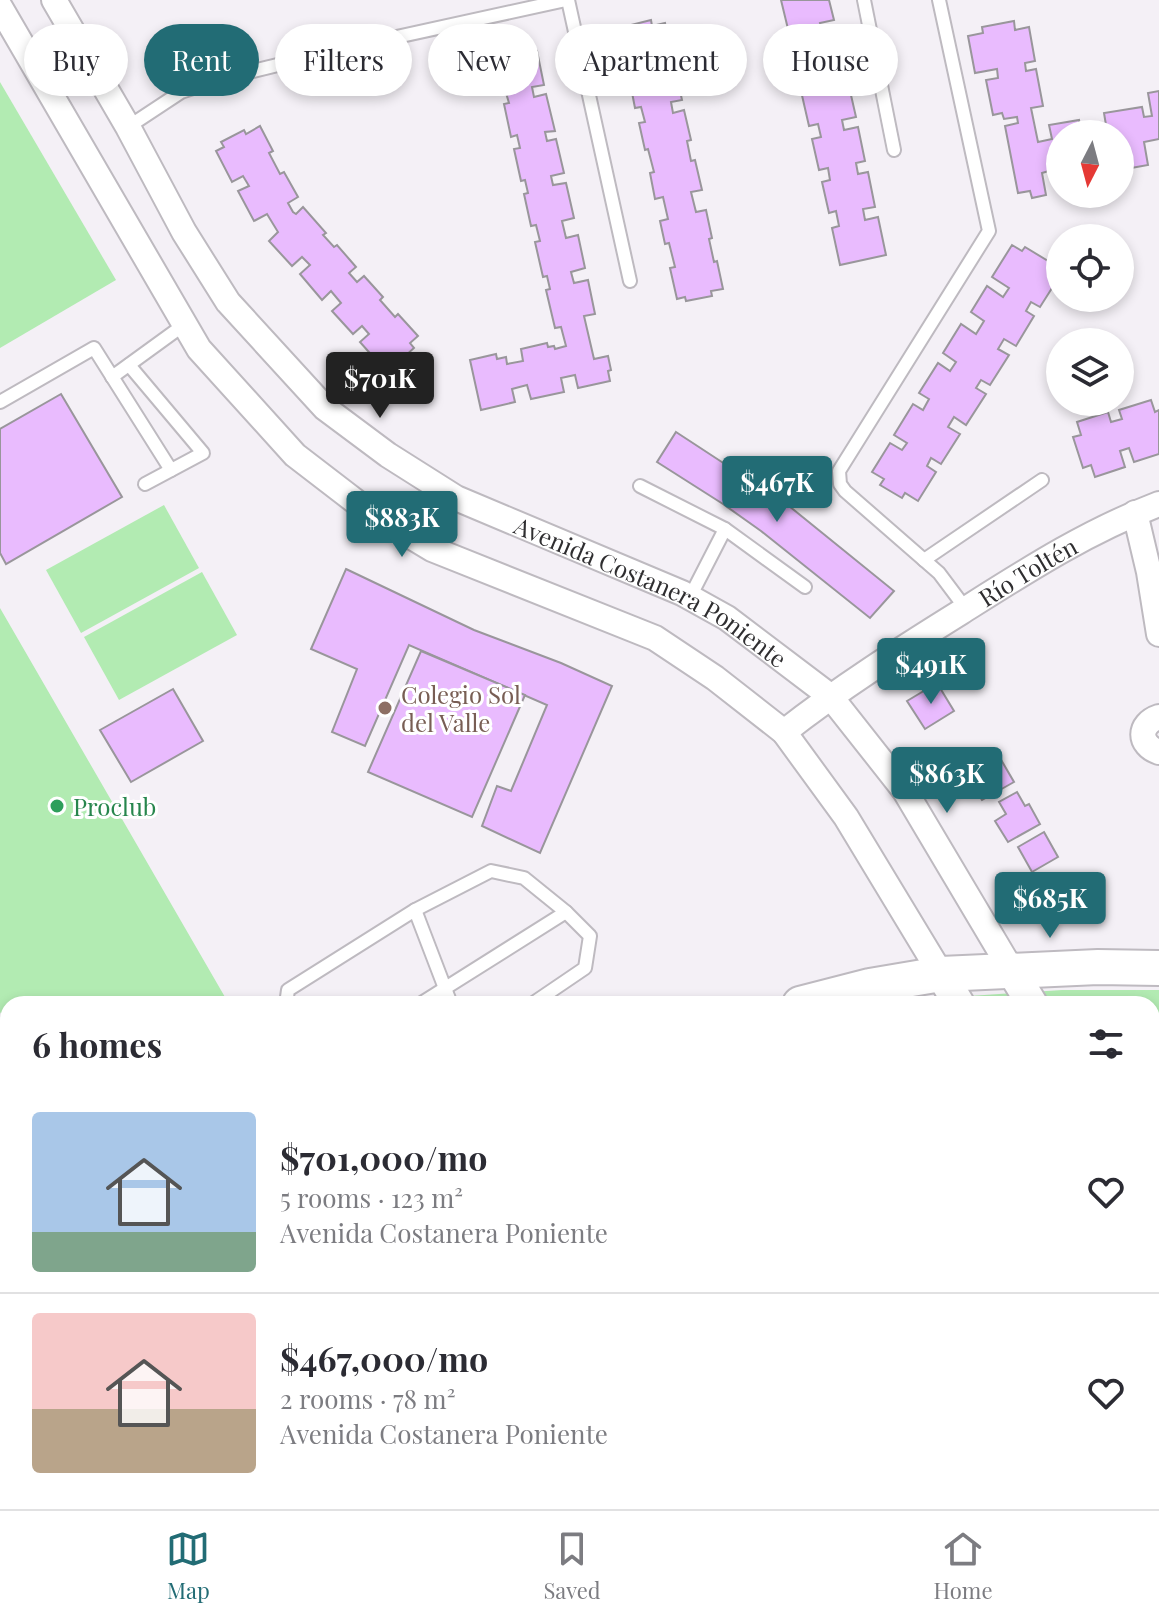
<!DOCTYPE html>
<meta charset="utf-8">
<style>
:root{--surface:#fff;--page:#f2f2f3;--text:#2b2b33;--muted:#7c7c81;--line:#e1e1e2;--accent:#226c75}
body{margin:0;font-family:"Playfair Display",serif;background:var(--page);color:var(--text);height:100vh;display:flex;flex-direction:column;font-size:30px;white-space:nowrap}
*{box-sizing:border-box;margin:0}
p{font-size:26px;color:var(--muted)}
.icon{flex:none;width:44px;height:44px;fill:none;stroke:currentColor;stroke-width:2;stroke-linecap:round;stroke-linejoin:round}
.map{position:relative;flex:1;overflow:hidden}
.details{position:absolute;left:0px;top:996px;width:1160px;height:514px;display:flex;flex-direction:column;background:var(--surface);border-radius:24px 24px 0 0;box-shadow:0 4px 12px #0003}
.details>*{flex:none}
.guide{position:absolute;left:24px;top:24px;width:1112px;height:72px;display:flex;gap:16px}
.needle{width:52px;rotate:186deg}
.fabs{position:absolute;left:1046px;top:120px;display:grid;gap:16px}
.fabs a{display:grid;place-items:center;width:88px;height:88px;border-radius:50%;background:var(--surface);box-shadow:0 4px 12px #0003;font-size:40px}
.price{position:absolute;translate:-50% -68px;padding:0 18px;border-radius:8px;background:var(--accent);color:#fff;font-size:26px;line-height:52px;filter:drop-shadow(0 2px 4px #0008)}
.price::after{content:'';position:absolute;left:50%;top:48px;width:24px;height:18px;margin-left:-12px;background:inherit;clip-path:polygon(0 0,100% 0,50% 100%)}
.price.active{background:#222;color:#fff}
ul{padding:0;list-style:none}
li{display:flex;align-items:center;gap:24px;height:200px;padding:0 32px}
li+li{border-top:2px solid var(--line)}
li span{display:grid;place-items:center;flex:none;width:224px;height:160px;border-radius:8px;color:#555}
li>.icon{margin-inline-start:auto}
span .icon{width:96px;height:96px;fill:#fffc;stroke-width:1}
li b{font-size:34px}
h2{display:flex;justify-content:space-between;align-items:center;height:96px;padding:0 32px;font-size:34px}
.tag{padding:0 28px;border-radius:36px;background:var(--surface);box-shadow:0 4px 12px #0003;font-size:28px;line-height:72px}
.tag.active{background:var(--accent);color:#fff}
.dock{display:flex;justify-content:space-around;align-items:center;height:112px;border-top:2px solid var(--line);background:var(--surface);font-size:22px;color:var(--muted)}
.dock a{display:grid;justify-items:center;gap:4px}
.dock .active{color:var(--accent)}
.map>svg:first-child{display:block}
</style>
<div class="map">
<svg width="1159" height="1509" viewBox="0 0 1159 1509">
<rect width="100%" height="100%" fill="#f4f0f6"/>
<g fill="#b2ebb2">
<path d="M0,82L116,280L0,348Z"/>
<path d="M164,505L199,568L81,633L46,570Z"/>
<path d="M202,572L237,635L119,700L84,637Z"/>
<path d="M0,608L229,1004H8V1025L0,1012Z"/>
<path d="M1062,990H1159V1188L1152,1187V1004H904L924,999Z"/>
</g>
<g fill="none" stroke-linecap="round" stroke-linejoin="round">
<path stroke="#68dae3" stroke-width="8" d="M125,1509L137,1502"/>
</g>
<g fill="#e9bbfe" stroke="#99969b" stroke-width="2">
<path d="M781,0H829L834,20L820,23L823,34L836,31L844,67L834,69L838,85L848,82L856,117L842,120L844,130L858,127L865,161L856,163L858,174L868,172L875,207L863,209L865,220L878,217L886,255L840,265L832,228L839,226L836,211L829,213L822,182L830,180L828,168L819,170L812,139L821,137L818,124L809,126L801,91L810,89L807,75L798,76L791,45L799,43L795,27L788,29Z"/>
<path d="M651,20L652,26L665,23L670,48L667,49L672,73L676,72L682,100L671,102L673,113L684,110L691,140L687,141L691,161L695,160L702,190L691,192L696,212L706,210L712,238L709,239L714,262L717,261L723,289L711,291L712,296L686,301L685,297L677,299L670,268L675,267L669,243L665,244L660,221L668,219L663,197L655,199L650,173L654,172L648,149L645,150L639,123L645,122L641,107L635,108L629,77L635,76L632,62L626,63L619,32L628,31L627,26Z"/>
<path d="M1014,21L1015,30L1029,27L1035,61L1025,63L1026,71L1036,69L1043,106L1031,108L1038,142L1052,139L1049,125L1079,120L1081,133L1086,131L1087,134H1060V178L1054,179L1052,170L1042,173L1046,195L1032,198L1030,191L1018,193L1005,126L1018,123L1017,117L1004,119L1002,113L993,115L986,80L998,78L997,69L975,73L968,36L983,33L982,27Z"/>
<path d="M537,51L544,85L532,87L534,97L546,94L555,131L545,132L547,141L556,139L564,173L551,176L553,185L566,183L574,218L562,221L566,238L578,235L585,268L571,272L574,283L588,280L595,314L584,316L594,359L608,356L611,370L608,371L610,381L578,388L575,375L561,378L564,392L531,399L527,385L512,389L515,402L481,410L470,360L496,354L497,359L506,357L507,364L523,361L521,349L547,343L548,347L554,346L555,349L566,346L561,327L555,328L546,290L550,289L547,276L543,277L535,242L540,241L536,225L531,226L524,194L528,193L525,180L521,181L514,149L520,148L517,135L511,137L504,104L509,103L506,93L502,94L494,61Z"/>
<path d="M1159,91V139L1144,142L1148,165L1120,170V134H1100L1099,126L1106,125L1104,113L1142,107L1144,117L1152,116L1148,93Z"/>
<path d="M260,126L273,151L269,153L280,174L284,172L298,197L288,203L293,212L296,214L303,207L326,233L323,235L334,247L337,245L356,267L349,273L357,282L364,276L383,297L380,300L395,317L398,314L418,336L410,343L414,348L394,366L390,361L383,368L360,342L369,334L362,326L353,334L332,311L341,303L331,291L322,300L300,274L310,265L302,257L292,266L269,241L278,232L267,214L254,221L238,191L249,186L243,176L232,182L216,151L224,147L221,142L244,130L246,134Z"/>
<path d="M1012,245L1022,251L1025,247L1053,264L1049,270L1059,277L1040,307L1031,302L1026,311L1034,316L1016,346L1004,339L998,349L1009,355L990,385L981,380L976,388L986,394L966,425L954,417L948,427L960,434L941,464L931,458L927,466L936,472L918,501L905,493L902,498L880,485L884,479L872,472L890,443L902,450L907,443L894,435L913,404L923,410L929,399L919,393L938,363L950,371L956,362L943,353L961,324L976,334L984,321L971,312L987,286L1003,297L1009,288L992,277Z"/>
<path d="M61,394L122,497L6,564L0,553V429Z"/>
<path d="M1151,400L1155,412L1159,410V454L1134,462L1129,448L1120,451L1125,467L1095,477L1091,465L1083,468L1073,437L1081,435L1077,422L1108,412L1111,422L1122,419L1119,410Z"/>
<path d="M676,432L789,506L894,591L870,618L761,531L723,504L657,462Z"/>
<path d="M346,569L474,630L561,663L612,686L540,853L482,826L497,786L511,791L547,705L409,645L365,746L332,732L357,669L311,649Z"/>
<path d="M421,651L525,695L472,817L368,772Z"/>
<path d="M937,683L954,711L925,729L907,701Z"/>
<path d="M173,689L203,741L131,782L100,730Z"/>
<path d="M996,751L1014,782L982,800L963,770Z"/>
<path d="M1017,792L1025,806L1029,804L1040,824L1008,842L995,821L1006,814L999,802Z"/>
<path d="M1044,832L1058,857L1032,872L1018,847Z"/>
<path d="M631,1502H687L691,1509H618Z"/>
<path d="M832,1502H1057L1061,1509H836Z"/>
</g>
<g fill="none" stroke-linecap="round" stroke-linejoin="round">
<defs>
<g id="service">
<path d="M568,0L630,281"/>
<path d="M864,0L894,150"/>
<path d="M939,0L989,231L839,471L840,484L845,491L939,573L966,609"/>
<path d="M128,127L181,92L224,78L360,45L566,0"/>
<path d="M129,365L203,453L145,484"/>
<path d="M112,377L185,324"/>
<path d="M0,402L94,348L171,470"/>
<path d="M640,486L725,529L805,587"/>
<path d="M924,560L1042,480"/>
<path d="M690,597L725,529"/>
<path d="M415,910L451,1004"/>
<path d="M286,1004L288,990L415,910L491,871L524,878L566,912L590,936L585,968L532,1004"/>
<path d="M420,1004L566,912"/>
<path d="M750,1502L755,1509"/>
<path d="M1114,1502L1118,1509"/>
<path d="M595,1509L607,1502"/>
</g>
<g id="minor">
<path id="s1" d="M54,0L128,127L184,232L228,302L325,408L388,455L456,498L682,593L727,618L830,696L905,791L1012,971"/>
<path d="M0,7L199,349L295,455L364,508L432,549L655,638L715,678L784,732L846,817L941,974"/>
<path d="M1135,513L1149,572L1159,634"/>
<path d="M1159,717C1138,724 1138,745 1159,752"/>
<path id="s2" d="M784,732C840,688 900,650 961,612C1026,571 1086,532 1159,504"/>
</g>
<g id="tertiary">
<path d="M1012,971L1032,1004"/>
<path d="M941,974L959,1004"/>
<path d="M1152,1206L1159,1218"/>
<path d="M1152,1340L1159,1352"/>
</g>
<g id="secondary">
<path d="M800,1004L870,986L941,974L1098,967L1159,968"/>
<path d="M1152,1189L1159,1190"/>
<path d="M0,1463L8,1458"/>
<path d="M4,1509L15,1502"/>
</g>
</defs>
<use href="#service" stroke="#bebac0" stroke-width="16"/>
<use href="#minor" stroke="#bebac0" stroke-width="28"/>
<use href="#tertiary" stroke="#bebac0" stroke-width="34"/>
<use href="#secondary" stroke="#bebac0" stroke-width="38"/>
<use href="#service" stroke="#fff" stroke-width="12"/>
<use href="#minor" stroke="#fff" stroke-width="24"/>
<use href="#tertiary" stroke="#fff" stroke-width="30"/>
<use href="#secondary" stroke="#fff" stroke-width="34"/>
<g stroke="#8b898d" stroke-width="6" stroke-dasharray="12 6" stroke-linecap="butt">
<path d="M0,1080L8,1093"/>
<path d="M253,1502L257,1509"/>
</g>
</g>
<circle fill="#8d6e63" stroke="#fff" stroke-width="3" cx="385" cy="708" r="8"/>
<circle fill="#2e9e5b" stroke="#fff" stroke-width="3" cx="57" cy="806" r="8"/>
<g text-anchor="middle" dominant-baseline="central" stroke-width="6" stroke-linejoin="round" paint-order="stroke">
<g font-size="24" fill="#2f2e30" stroke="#fff">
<text stroke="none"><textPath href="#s2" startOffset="292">Río Toltén</textPath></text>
<text stroke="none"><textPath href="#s1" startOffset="868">Avenida Costanera Poniente</textPath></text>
</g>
<g font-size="24" fill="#785e54" stroke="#fff" text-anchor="start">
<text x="401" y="694">Colegio Sol<tspan x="401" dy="28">del Valle</tspan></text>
</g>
<g font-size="24" fill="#27864d" stroke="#fff" text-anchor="start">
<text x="73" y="806">Proclub</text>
</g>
</g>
</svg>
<div class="fabs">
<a><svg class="needle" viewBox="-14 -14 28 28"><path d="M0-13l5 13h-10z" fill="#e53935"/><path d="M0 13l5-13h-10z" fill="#7c7c81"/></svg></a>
<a><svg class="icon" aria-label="locate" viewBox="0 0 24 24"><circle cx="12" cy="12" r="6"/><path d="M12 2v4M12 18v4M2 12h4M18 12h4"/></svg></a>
<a><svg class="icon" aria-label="layers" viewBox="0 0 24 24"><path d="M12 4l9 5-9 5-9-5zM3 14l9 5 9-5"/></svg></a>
</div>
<b class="price active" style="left:380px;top:420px">$701K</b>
<b class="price" style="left:777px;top:524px">$467K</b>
<b class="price" style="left:402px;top:559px">$883K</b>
<b class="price" style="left:931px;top:706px">$491K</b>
<b class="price" style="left:947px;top:815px">$863K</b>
<b class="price" style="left:1050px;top:940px">$685K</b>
<div class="guide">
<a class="tag">Buy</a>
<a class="tag active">Rent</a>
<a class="tag">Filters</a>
<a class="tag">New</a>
<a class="tag">Apartment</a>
<a class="tag">House</a>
</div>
<section class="details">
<h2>6 homes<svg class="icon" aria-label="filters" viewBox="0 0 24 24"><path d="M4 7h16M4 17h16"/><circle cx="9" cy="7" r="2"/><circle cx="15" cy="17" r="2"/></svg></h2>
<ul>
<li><span style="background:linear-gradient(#a9c7e8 75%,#7fa58c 0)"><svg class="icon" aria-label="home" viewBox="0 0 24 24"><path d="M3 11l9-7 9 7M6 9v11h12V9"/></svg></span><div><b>$701,000/mo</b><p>5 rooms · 123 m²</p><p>Avenida Costanera Poniente</p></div><svg class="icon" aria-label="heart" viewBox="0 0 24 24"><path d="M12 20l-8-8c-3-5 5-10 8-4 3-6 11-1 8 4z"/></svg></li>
<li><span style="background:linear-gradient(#f6c9c9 60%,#b9a48a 0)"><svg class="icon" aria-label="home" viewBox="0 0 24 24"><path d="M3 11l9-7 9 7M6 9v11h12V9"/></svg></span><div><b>$467,000/mo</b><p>2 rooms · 78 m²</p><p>Avenida Costanera Poniente</p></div><svg class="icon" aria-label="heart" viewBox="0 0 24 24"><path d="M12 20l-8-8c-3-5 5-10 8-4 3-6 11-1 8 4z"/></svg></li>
</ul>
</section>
</div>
<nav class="dock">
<a class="active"><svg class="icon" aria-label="map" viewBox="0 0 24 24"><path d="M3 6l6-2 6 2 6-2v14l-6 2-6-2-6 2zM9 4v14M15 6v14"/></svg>Map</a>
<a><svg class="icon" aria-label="saved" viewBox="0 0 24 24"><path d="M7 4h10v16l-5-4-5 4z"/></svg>Saved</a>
<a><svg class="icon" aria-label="home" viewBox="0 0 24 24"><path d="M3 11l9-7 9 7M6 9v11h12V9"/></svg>Home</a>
</nav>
